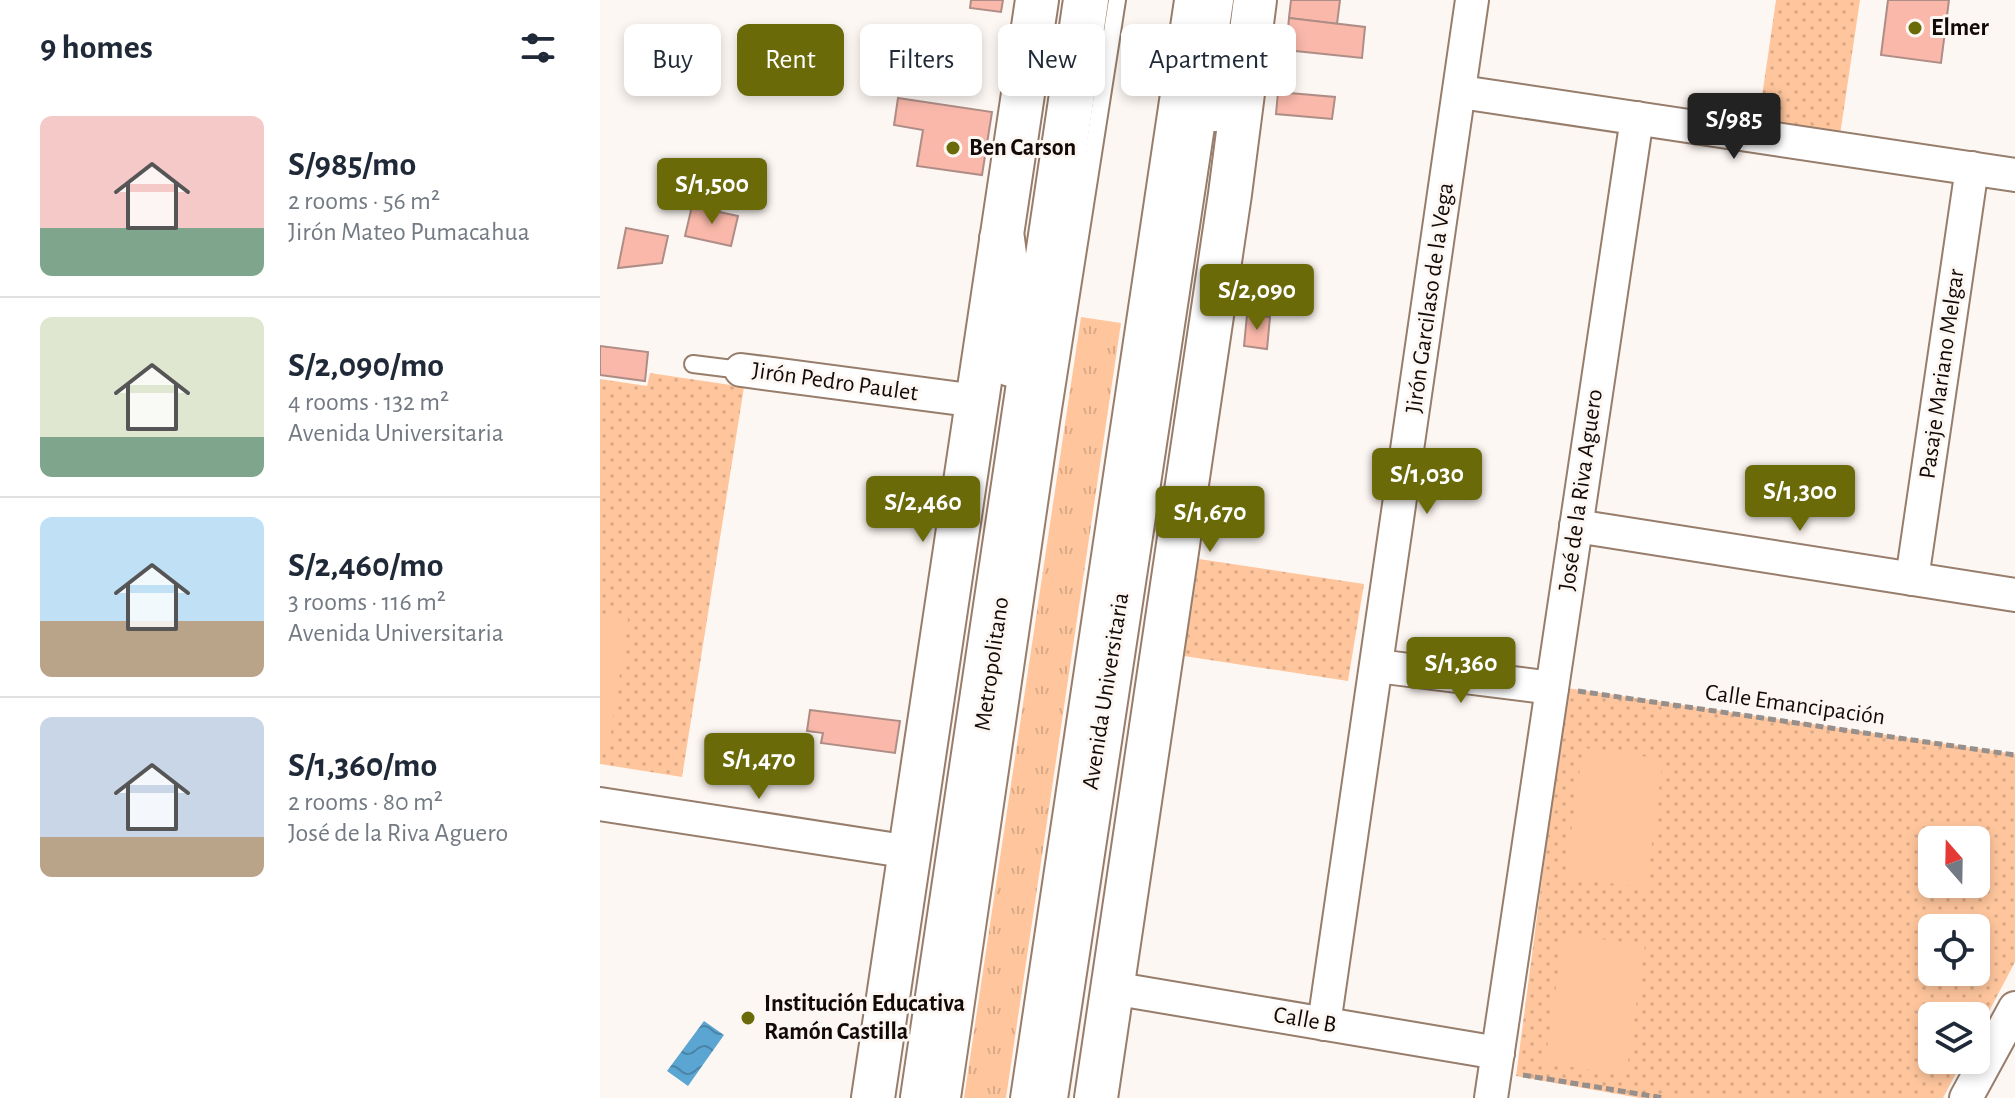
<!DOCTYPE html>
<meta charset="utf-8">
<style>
:root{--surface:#fff;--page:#f6f6f7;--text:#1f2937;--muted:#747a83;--line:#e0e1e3;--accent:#6a6a08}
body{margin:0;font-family:"Alegreya Sans",sans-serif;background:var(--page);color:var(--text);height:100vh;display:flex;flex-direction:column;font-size:30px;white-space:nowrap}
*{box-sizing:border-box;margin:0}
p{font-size:26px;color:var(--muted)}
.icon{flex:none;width:44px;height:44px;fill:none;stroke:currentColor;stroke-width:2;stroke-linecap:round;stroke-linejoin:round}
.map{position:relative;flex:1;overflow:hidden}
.details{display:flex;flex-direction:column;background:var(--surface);width:600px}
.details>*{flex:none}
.banner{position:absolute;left:24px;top:24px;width:760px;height:72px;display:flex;gap:16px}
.needle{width:52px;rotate:340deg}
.fabs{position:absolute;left:1318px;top:826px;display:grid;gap:16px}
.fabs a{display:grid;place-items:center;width:72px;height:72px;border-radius:12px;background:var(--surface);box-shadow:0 4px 12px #0003;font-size:40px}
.price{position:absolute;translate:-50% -68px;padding:0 18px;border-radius:8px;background:var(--accent);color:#fff;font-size:26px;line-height:52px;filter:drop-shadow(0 2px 4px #0008)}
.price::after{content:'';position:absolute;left:50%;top:48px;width:24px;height:18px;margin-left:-12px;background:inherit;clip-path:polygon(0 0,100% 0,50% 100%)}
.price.selected{background:#222;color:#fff}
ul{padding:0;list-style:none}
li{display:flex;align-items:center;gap:24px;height:200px;padding:0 40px}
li+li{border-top:2px solid var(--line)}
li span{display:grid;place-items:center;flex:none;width:224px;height:160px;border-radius:12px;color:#555}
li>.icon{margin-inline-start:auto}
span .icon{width:96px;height:96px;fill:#fffc;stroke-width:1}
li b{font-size:34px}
h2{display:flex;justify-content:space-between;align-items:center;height:96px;padding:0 40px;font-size:34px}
.chip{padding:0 28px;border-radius:12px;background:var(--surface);box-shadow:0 4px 12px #0003;font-size:28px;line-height:72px}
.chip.selected{background:var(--accent);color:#fff}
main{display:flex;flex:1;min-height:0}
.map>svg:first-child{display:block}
</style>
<main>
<section class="details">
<h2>9 homes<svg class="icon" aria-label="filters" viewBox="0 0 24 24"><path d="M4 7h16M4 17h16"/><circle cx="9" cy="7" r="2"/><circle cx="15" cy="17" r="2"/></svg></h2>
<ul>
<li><span style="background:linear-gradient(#f6c9c9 70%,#7fa58c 0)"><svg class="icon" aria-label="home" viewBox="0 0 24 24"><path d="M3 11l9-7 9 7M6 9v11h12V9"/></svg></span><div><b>S/985/mo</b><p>2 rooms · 56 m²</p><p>Jirón Mateo Pumacahua</p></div></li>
<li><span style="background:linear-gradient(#dfe7d0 75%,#7fa58c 0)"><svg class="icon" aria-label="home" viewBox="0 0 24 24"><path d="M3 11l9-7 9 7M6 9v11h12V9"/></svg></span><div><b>S/2,090/mo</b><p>4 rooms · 132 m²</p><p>Avenida Universitaria</p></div></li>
<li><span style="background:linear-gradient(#bfe0f5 65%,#b9a48a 0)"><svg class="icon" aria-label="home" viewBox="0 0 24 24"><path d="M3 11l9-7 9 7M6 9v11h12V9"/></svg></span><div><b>S/2,460/mo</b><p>3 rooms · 116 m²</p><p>Avenida Universitaria</p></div></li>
<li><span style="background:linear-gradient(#c9d6e8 75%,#b9a48a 0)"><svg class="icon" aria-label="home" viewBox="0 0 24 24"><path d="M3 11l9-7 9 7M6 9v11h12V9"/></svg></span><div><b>S/1,360/mo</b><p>2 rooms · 80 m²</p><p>José de la Riva Aguero</p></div></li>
</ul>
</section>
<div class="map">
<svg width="1415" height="1098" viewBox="0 0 1415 1098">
<defs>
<pattern id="grass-tufts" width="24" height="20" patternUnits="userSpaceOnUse" patternTransform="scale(2)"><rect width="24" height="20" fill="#ffc69d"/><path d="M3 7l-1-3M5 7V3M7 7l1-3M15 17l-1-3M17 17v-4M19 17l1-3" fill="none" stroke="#daa986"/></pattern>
<pattern id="park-dots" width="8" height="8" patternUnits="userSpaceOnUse" patternTransform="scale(2)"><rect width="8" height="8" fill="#ffc69d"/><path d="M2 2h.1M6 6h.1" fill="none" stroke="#daa986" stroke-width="1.8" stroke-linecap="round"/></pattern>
<pattern id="water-waves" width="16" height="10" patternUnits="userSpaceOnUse" patternTransform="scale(2)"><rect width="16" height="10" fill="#5ba5d2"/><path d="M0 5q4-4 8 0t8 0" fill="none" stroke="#4a85a8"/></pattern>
</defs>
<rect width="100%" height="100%" fill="#fdf7f3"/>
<path fill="url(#grass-tufts)" d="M481,317L521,323L406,1098H364Z"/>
<g fill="url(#park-dots)" fill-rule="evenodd">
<path d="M1176,0H1260L1240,135L1158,124Z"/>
<path d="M50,373L144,387L82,777L0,764V379L47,386Z"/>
<path d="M599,559L764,584L748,681L584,656Z"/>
<path d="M967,688L1415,754V962L1376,1036V1016H1332V1060H1363L1343,1098H1040L916,1076ZM1332,840H1376V884H1332ZM1332,928H1376V972H1332Z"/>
</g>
<g fill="#ffc69d">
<path d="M0,615L28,619L9,746L0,744Z"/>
<path d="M983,748L1063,759L1046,888L965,877Z"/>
<path d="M964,934L1045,945L1026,1075L945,1063Z"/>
</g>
<path fill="url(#water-waves)" d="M104,1021L124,1035L88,1086L67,1071Z"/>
<g fill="#f9b8aa" stroke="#ae8d86" stroke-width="2">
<path d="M371,0H403L401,12L370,8Z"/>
<path d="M691,0H740L737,24L689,18Z"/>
<path d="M1288,0H1349L1341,63L1281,55Z"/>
<path d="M689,18L765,27L762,58L686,50Z"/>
<path d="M678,92L735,97L732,119L676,114Z"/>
<path d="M298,98L392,112L382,175L317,166L323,130L294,125Z"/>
<path d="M92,206L138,216L131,246L85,236Z"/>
<path d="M26,228L68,236L62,263L18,268Z"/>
<path d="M647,315L670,317L667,349L644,346Z"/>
<path d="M0,346L48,352L45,381L0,375Z"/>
<path d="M210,710L300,721L295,753L221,743L223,733L207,731Z"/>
</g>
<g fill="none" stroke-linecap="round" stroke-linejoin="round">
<defs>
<g id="service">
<path d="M93,364L141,370"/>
<path d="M352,1098L451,422L517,0"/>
<path d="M419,1098L583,0"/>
</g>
<g id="minor">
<path d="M861,92L1415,175"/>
<path d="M141,370L377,401"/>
<path d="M976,526L1415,595"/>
<path d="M1312,579L1372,168"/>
<path d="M777,666L952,688"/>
<path d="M0,804L310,852"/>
<path d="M512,988L898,1053"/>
<path d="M724,1024L872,0"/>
<path d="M891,1098L1037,118"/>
<path d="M1366,1098L1415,1008"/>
</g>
<g id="tertiary">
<path d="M273,1098L437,0"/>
<path d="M496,1098L630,194L655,0"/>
</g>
<g id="primary">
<path d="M616,109L626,64L649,40"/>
<path d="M402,239L412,317L411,364"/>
<path d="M323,1098L486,0"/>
<path d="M445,1098L611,0"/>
</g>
</defs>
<use href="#service" stroke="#977d6b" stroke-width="20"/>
<use href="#minor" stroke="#977d6b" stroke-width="36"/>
<use href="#tertiary" stroke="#977d6b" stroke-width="46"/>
<use href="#primary" stroke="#977d6b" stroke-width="48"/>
<g stroke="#968f8b" stroke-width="5" stroke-dasharray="8 4" stroke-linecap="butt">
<path d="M978,691L1415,755"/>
<path d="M923,1075L1064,1098"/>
</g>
<use href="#service" stroke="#fff" stroke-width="16"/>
<use href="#minor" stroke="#fff" stroke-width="32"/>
<use href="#tertiary" stroke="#fff" stroke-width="42"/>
<use href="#primary" stroke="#fff" stroke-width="44"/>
</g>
<g fill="#6a6a08" stroke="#fdf7f3" stroke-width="3">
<circle cx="1315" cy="28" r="8"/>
<circle cx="353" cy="148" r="8"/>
<circle cx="148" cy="1018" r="8"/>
</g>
<g text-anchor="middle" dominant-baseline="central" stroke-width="6" stroke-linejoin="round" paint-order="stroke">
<g font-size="24" font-weight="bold" fill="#130a05" stroke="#fdf7f3" text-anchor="start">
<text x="1331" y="28">Elmer</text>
<text x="369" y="148">Ben Carson</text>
<text x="164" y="1004">Institución Educativa<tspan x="164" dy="28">Ramón Castilla</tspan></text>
</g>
<g font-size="24" fill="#130a05" stroke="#fdf7f3">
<text transform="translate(830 298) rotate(-82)">Jirón Garcilaso de la Vega</text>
<text transform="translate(1342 374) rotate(-82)">Pasaje Mariano Melgar</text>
<text transform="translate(235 382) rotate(8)">Jirón Pedro Paulet</text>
<text transform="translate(981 490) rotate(-82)">José de la Riva Aguero</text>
<text transform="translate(392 664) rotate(-82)">Metropolitano</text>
<text transform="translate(506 691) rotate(-81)">Avenida Universitaria</text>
<text transform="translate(1195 705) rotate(8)">Calle Emancipación</text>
<text transform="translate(705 1020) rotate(10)">Calle B</text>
</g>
</g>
</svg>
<div class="fabs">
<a><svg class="needle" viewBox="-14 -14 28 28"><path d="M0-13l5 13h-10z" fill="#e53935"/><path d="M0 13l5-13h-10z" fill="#747a83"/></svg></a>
<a><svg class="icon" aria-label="locate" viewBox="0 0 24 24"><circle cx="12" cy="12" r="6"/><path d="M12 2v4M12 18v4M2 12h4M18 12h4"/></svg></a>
<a><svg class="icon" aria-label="layers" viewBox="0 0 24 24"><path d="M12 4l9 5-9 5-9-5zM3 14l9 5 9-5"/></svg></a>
</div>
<b class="price selected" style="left:1134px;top:161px">S/985</b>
<b class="price" style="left:112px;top:226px">S/1,500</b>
<b class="price" style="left:657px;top:332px">S/2,090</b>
<b class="price" style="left:827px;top:516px">S/1,030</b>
<b class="price" style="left:1200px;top:533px">S/1,300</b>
<b class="price" style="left:323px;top:544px">S/2,460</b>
<b class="price" style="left:610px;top:554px">S/1,670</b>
<b class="price" style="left:861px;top:705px">S/1,360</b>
<b class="price" style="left:159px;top:801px">S/1,470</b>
<div class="banner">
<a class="chip">Buy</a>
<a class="chip selected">Rent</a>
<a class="chip">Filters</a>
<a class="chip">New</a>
<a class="chip">Apartment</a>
</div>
</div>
</main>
